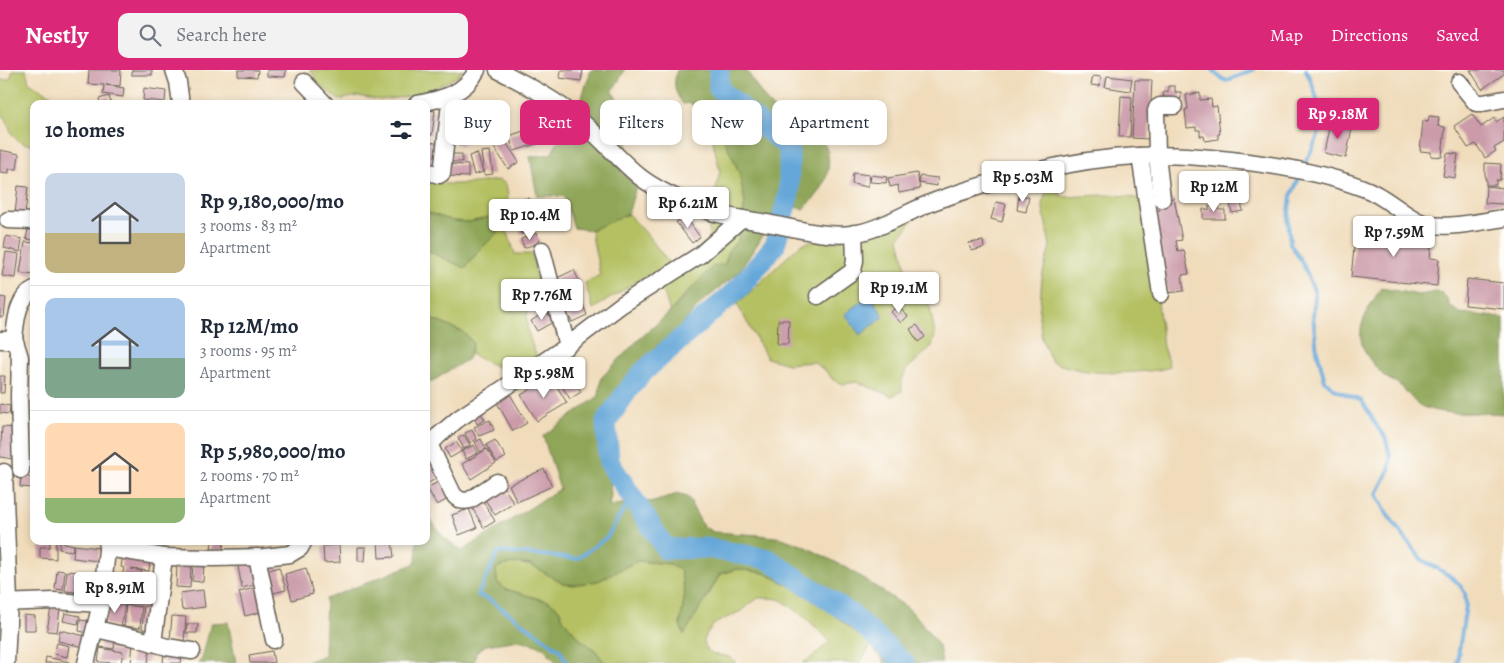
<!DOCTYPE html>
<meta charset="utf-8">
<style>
:root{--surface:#fff;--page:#f2f2f3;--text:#1f2937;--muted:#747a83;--line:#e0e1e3;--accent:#db2777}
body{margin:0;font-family:Alegreya,serif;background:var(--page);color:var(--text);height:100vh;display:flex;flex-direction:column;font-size:19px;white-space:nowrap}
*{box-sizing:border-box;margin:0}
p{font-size:16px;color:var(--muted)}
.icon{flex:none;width:28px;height:28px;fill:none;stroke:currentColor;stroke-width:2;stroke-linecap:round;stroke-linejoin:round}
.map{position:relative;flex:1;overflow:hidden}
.sheet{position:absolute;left:30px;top:30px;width:400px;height:445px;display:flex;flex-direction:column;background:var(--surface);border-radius:10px;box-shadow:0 2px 8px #0003}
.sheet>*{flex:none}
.top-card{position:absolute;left:445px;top:30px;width:475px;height:45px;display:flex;gap:10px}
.price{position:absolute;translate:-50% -42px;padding:0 11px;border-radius:5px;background:#fff;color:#222;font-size:16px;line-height:32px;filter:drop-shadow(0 1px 2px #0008)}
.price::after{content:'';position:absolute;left:50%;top:30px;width:15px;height:11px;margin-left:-8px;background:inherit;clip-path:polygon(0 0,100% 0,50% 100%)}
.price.current{background:var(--accent);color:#fff}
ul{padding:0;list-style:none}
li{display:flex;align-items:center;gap:15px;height:125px;padding:0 15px}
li+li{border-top:1px solid var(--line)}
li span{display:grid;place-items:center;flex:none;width:140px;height:100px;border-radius:10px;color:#555}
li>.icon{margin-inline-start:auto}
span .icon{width:60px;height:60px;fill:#fffc;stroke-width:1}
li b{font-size:21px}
h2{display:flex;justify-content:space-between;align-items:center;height:60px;padding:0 15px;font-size:21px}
.chip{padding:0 18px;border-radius:10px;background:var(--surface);box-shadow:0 2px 8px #0003;font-size:18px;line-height:45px}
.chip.current{background:var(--accent);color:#fff}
header{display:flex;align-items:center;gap:30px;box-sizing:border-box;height:70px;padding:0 25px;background:var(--accent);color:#fff}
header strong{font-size:24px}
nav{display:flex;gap:28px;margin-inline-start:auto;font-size:18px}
.search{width:350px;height:45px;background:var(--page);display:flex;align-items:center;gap:12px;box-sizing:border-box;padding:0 18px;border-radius:10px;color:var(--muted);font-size:19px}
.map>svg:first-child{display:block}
</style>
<header>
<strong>Nestly</strong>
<div class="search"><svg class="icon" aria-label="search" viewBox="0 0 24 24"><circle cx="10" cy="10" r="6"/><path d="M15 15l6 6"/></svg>Search here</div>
<nav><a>Map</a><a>Directions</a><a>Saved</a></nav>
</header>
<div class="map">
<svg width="1504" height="593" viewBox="0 0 1504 593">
<rect width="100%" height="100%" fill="#fdfcf7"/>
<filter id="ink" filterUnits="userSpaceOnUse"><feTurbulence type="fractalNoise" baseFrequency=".02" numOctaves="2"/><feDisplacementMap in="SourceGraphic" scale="10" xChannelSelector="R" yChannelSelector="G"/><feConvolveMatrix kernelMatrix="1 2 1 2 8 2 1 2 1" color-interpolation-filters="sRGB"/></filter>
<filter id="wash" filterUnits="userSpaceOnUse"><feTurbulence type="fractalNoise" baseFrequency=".0096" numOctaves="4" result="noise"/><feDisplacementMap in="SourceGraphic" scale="20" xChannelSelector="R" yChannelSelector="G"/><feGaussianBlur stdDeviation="1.12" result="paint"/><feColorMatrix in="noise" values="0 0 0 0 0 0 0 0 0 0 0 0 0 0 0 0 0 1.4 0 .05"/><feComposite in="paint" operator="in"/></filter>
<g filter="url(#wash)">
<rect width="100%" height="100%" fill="#f0dcbb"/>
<g fill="#b4c062" stroke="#686e3f">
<path d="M13,0H26L29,12L51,25L52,34H34V75C14,73 12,66 6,48L0,45V10L10,9Z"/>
<path d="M310,0H463L458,6L422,25L380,30L358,26L339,30L316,12L315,7Z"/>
<path d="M721,62L739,102L745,133L738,170L729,180L725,194L688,221L670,242L664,223L647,205L593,239L585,213L600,205L591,160L628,144L646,163L669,193L680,190L707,172L710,166L708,155L720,101L711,63Z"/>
<path d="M499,110L506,114L508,125L506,143L470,152L453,151L426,142V111C451,117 474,113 499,110Z"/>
<path d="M1052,110H1057L1058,121L1061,126L1066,127C1091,126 1116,122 1140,129L1158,232L1163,277L1170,297C1159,301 1147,301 1135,302C1107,304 1078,303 1051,291L1042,269L1039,247L1042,207L1050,176L1042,133Z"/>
<path d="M907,146L913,150L899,168L906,199L930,237L935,265L932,276L906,300L902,310V321L892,326L856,312L844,314L833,310L826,301L813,292L788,294L767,288L737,234L800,175L813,170L834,172Z"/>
<path d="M505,155L515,184H532L542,235L528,240C524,256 531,272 537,287L518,297L504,300L470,284L473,273L463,262L426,247V180L465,198L480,180Z"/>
<path d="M637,491L670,494L680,499L685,523L680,555L704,534L720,504L737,499L764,503L774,506L782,512L811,526L871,575L860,593H803L816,584L829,572C824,562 788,532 778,529C772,528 765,528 758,528L741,541L714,554L704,568C704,592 726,579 736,593H605L595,580L580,569L563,549L559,539L550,532L505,519L497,512L496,498L514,492L598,511Z"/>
</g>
<g fill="#8fa658" stroke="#56613a">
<path d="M591,0H625L612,22L629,45L627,76L621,102L636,116L628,144L591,160L574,158L564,126H537L530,87L551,84L579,36Z"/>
<path d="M677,0H746C756,14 765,33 778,43C790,53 805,58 818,67C833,78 830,104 821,119C817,127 809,133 803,139L778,133L760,170L738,203L702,232L677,260L657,276L603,346L600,379L608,400L610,411L611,425L609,436L643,431L654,432L677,424L687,427L691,431L692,436L703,456L713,462L759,465L782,468L804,476L847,498L908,538L917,547L939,576L942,593H885L871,575L811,526L764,503L737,499L720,504L684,565L680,555L685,523L680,500L670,494L637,491L598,511L573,515L562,513L531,495C517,492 509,494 496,498L497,512L505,519L550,532L559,539L563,549L580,569L595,580L605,593H557L543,577L519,570L486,575L476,582L474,593H304L324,585L326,529L416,493L417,471H426V443L443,467L462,481L560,419L543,366L599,326L601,308L635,273L670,242L713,196L725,194L729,180L738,170L745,133L739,102L721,62L711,63L691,33L683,34C674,21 673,15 677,0Z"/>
<path d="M426,142L453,151L470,152L506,143L505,155L480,180L465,198L426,180Z"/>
<path d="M1381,218L1419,225L1436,222L1442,223L1446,227L1451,237L1460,243L1504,248V344C1478,341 1448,347 1423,337C1412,332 1408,321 1398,314C1395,311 1391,311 1387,308C1382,305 1378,299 1374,295C1349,265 1364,246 1381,218Z"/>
<path d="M426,247L463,262L473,273L468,289L431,312H426Z"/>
<path d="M228,552L236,593H198L202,589L211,553Z"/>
</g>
<path fill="#65a7d9" stroke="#40627a" d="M870,224L884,247L860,265L845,244Z"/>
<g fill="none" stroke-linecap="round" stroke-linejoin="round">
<g stroke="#65a7d9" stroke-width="4">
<path d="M1213,0L1217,5L1226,11L1253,0"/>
<path d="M1303,97C1308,86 1317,73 1319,61C1322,39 1315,19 1306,0"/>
<path d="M1300,106L1291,126L1288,150L1290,173L1303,194L1315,223L1313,246L1317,281L1325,311L1336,320L1362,331L1378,358L1385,366L1391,389L1389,400L1377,424L1387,444L1421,489L1450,506L1459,514L1465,523L1466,535L1457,593"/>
<path d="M567,593L560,580L490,530L478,525L498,482L542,485L577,489L607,467L631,428"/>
</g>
<path stroke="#65a7d9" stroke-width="21" d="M719,0V19L789,78V123L775,175L740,217L643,302L627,321L606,352L609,392L666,479L706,478L768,489L852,545L904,593"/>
</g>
<g id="blocks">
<g fill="#cb9baa">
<path d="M89,0H121L120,16L106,15L124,18L123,27L103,24L104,15L88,14Z"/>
<rect x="132" y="0" width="20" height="5"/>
<path d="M238,0H258L257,7L238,6Z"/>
<path d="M267,0H286L285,7L267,6Z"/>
<path d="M561,0H583L581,11L560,8Z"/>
<path d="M1470,0H1504V4L1482,19Z"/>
<path d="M1093,6L1101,7L1100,16L1091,15Z"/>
<path d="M1107,6L1132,9L1130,21L1105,17Z"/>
<path d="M1135,10H1152L1149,69L1132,68Z"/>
<path d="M1168,16H1175V22H1181V29H1164L1163,22H1168Z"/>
<path d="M144,18L166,21L165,32L143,30Z"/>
<path d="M1200,23V30L1211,29L1212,37L1217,36L1220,64H1218V69L1205,71L1204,66H1200V60H1196V57L1187,58L1185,40L1188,39L1186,25Z"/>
<path d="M109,26L111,34H101L99,29Z"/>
<path d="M1121,26L1132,27L1130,67H1119Z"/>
<path d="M466,39L474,72L459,76L452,42Z"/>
<path d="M426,40L435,41L432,65L426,64Z"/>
<path d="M1472,44L1481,57L1494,48L1496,52L1504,47V72L1494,78L1496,81L1485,88L1476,74L1468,78L1454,56Z"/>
<path d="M482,45L488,66L477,69L471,48Z"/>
<path d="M1429,46L1439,47L1438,56L1445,57L1442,87L1431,86V82L1420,81L1423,51L1428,52Z"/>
<path d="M494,48L499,61L490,65L484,52Z"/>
<path d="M547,53L552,69L514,81L509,66Z"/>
<path d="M1330,53L1352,58L1346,88L1324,83Z"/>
<path d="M503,68L519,92L508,99L492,74Z"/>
<path d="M426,71L440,74L436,96L426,95Z"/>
<path d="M0,80L19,84L17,99H9V103L0,102Z"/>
<path d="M490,81L493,104L484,105L481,82Z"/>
<path d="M477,83L483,102L474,105L469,86Z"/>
<path d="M1447,83L1458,84L1455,108L1443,106Z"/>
<rect x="451" y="84" width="11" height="8"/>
<path d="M1485,93L1501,94L1500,110H1496V115H1486V109H1485Z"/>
<path d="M448,94L468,95V107L448,106Z"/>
<path d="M1243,102L1247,123L1239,124L1243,141L1232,143L1226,113L1236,111L1234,104Z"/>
<path d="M853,103L870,105L868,117L852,114Z"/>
<path d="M917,103L920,119L899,123L898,115L890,117L888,108Z"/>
<path d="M871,105L887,107L886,113L870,112Z"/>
<path d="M920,106L938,108L937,116L919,113Z"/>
<path d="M18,116L28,117L25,145L15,144Z"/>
<path d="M1486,116L1504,118L1503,134L1485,133Z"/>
<path d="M1019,125L1029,127L1026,142L1017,140Z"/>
<path d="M528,128L531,137L524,139L521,130Z"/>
<path d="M1174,128L1182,170L1176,171L1178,181L1184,180L1189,204L1182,205L1184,221L1168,223L1149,142L1160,140L1158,131Z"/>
<path d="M996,132L1006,134L1002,152L991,149Z"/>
<path d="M1209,136H1219V140H1225V149H1203V139L1209,140Z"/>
<path d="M555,137L562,149L550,155L543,143Z"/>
<path d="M533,139L538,159L521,164L516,144Z"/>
<path d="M685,146L700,167L692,173L676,152Z"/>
<path d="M28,159L34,161V170L26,169Z"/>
<path d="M1356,159L1432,167L1430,188L1439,189L1437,216L1351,207Z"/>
<path d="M536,163L540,172L524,178L521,169Z"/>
<path d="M6,166L22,169L20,182L4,178Z"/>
<path d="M983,171L984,178L971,181L969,173Z"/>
<path d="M25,172L34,173V205L20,203Z"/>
<path d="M6,182L19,184L16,208L2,206Z"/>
<path d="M574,200L581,215L564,223L557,208Z"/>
<path d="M1467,209L1504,213V239L1465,235Z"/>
<path d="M0,227L6,228L4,247H0Z"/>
<path d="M581,230L587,245L572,252L570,247L568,248L564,240L566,239L565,236Z"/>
<path d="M897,236L908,246L901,253L891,242Z"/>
<path d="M546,241L553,252L537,261L531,251Z"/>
<path d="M778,250H789L788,274H777Z"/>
<path d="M917,255L925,267L918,272L910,259Z"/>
<path d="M569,302L581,322L570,329L557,308Z"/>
<path d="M0,306H5L4,323H0Z"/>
<path d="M551,307L567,333L537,351L521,325Z"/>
<path d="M510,324L527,353L513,361L496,331Z"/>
<path d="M0,334L10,336L9,344L0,343Z"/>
<path d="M479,340L485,350L477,354L472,343Z"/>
<path d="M490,350L494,360L479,366L474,357Z"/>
<path d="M2,357L16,358L13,389L0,387Z"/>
<path d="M472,360L477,369L470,373L465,363Z"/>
<path d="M464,365L470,375L464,379L458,368Z"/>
<path d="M481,369L486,379L480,382L475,372Z"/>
<path d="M495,370L506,387L497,392L486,375Z"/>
<path d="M456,372L462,381L450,388L445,379Z"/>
<path d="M474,375L478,383L466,389L462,381Z"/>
<path d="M487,379L496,393L471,409L462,394Z"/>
<path d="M426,387L440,406L427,414L426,413Z"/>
<path d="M544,399L552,416L517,432L509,415Z"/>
<path d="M21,406L34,408V418L20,417Z"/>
<path d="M440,411L450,428L437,435L427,418Z"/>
<path d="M503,416L514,433L495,445L484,428Z"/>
<path d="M481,428L495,451L484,458L470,434Z"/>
<path d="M469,439L477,458L459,465L452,445Z"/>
<path d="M50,471H56V489L40,488V477H50Z"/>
<path d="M126,471H154L152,482L125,477Z"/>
<path d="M212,471H224L223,480H211Z"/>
<path d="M378,471H392L394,487L379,488Z"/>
<path d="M60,472L74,475L72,481L59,479Z"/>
<path d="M74,475L100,478L98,491L73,488Z"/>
<path d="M339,475L340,492L324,493L323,476Z"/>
<path d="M358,477H366L365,491H358Z"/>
<path d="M123,484L150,488L149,501L131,499L142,501L140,511L122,507L124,498L121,497Z"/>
<path d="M255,492L260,514L242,518L238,496Z"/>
<path d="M193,493H204L203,512L192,511Z"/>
<path d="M177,495L191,496L190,518L176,517Z"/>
<path d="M279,497L286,520L273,523L266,501Z"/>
<path d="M306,498L313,524L292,530L285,504Z"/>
<path d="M57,500L65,501L63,520L55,519Z"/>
<path d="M67,501L99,504L97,524L65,521Z"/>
<path d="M122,512L148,515L146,531L120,528Z"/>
<path d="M259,517L265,541L245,546L239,522Z"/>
<path d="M203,520L205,537L182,540L180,523Z"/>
<path d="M108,532L125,535L121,557L105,554Z"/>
<path d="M126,535L142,537L140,558L124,556Z"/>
<path d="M144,536L156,537L154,560L142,559Z"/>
<path d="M51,537L60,539L57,562L47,561Z"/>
<path d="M65,543L80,546L78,554L63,551Z"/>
<path d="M24,545L35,546V560H24Z"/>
<path d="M172,546L186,547L184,571L170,570Z"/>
<path d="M80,550L89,551L88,563L79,561Z"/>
<path d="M187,554H198L197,563H186Z"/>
<path d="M60,560L85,566L83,577L58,571Z"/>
<path d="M101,567L115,568L114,579L100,577Z"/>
<path d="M57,573L69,576L67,587L54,584Z"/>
<path d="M133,573L150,575L148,593H131Z"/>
<path d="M100,578L123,582L121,593L98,592Z"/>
<path d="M272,581L274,593H250L249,585Z"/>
<path d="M164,583L182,585L181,593H163Z"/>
<path d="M46,587L70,592V593H45Z"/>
</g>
</g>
</g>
<g filter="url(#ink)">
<use href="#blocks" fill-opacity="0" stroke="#665f54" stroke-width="1"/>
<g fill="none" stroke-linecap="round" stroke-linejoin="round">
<defs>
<g id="minor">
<path d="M174,0L178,12L181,34"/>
<path d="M498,0C527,15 556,30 581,51C602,69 619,90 640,107C658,121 682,131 703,139C725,148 749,149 772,154C798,159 825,167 852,164C882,160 909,140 938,130C1018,102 1102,81 1187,86C1244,90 1309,98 1363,118C1384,125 1399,142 1418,151C1440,162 1481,151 1504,148"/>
<path d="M304,12L325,34"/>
<path d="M1459,12L1476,33H1483L1504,29"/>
<path d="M417,34C442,29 465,24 477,0"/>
<path d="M1140,86L1161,224"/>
<path d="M426,101L439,105L442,103L451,25"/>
<path d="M1162,129L1157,85L1156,41L1157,38L1160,36H1174"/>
<path d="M8,150L34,151"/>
<path d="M542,180L567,276"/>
<path d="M818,226L853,201L855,190L854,163"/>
<path d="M14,268L20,287L19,327L21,400"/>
<path d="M0,270H6L14,268C16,251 17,228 34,220"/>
<path d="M429,374L453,424C458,430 462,432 470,430L497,412"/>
<path d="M426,378L438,366L458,349L567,276L621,235L700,185L741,149"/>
<path d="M4,402L9,532L6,593"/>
<path d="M107,478L164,487L213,488L264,487L290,484L300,478L304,471"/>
<path d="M257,487L274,570"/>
<path d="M0,533L54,531L101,534"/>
<path d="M96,559L140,569L167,577L192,581"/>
<path d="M153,573L164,487"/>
<path d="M86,593L101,534L108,471"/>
</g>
</defs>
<use href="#minor" stroke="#665f54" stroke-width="19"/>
<use href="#minor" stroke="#fff" stroke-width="16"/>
</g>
</g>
</svg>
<b class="price current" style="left:1338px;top:70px">Rp 9.18M</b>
<b class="price" style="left:1023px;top:133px">Rp 5.03M</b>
<b class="price" style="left:1214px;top:143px">Rp 12M</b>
<b class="price" style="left:688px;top:159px">Rp 6.21M</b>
<b class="price" style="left:530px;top:171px">Rp 10.4M</b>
<b class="price" style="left:1394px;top:188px">Rp 7.59M</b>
<b class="price" style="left:899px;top:244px">Rp 19.1M</b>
<b class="price" style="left:542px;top:251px">Rp 7.76M</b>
<b class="price" style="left:544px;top:329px">Rp 5.98M</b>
<b class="price" style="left:115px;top:544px">Rp 8.91M</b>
<div class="top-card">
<a class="chip">Buy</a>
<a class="chip current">Rent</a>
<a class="chip">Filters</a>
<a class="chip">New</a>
<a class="chip">Apartment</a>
</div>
<section class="sheet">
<h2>10 homes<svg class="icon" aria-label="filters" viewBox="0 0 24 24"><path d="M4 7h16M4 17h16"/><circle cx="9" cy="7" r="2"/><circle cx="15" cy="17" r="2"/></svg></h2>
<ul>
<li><span style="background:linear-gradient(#c9d6e8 60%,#c2b280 0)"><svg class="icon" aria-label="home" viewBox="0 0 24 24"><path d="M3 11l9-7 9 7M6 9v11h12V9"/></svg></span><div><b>Rp 9,180,000/mo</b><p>3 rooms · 83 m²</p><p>Apartment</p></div></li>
<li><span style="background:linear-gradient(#a9c7e8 60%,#7fa58c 0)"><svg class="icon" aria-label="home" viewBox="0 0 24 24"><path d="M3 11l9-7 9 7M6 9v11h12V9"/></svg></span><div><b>Rp 12M/mo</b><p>3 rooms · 95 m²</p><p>Apartment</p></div></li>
<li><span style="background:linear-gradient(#ffd9b3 75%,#8fb573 0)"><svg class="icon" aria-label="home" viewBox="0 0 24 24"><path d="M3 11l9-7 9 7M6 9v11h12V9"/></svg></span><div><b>Rp 5,980,000/mo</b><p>2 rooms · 70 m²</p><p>Apartment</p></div></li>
</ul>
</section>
</div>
